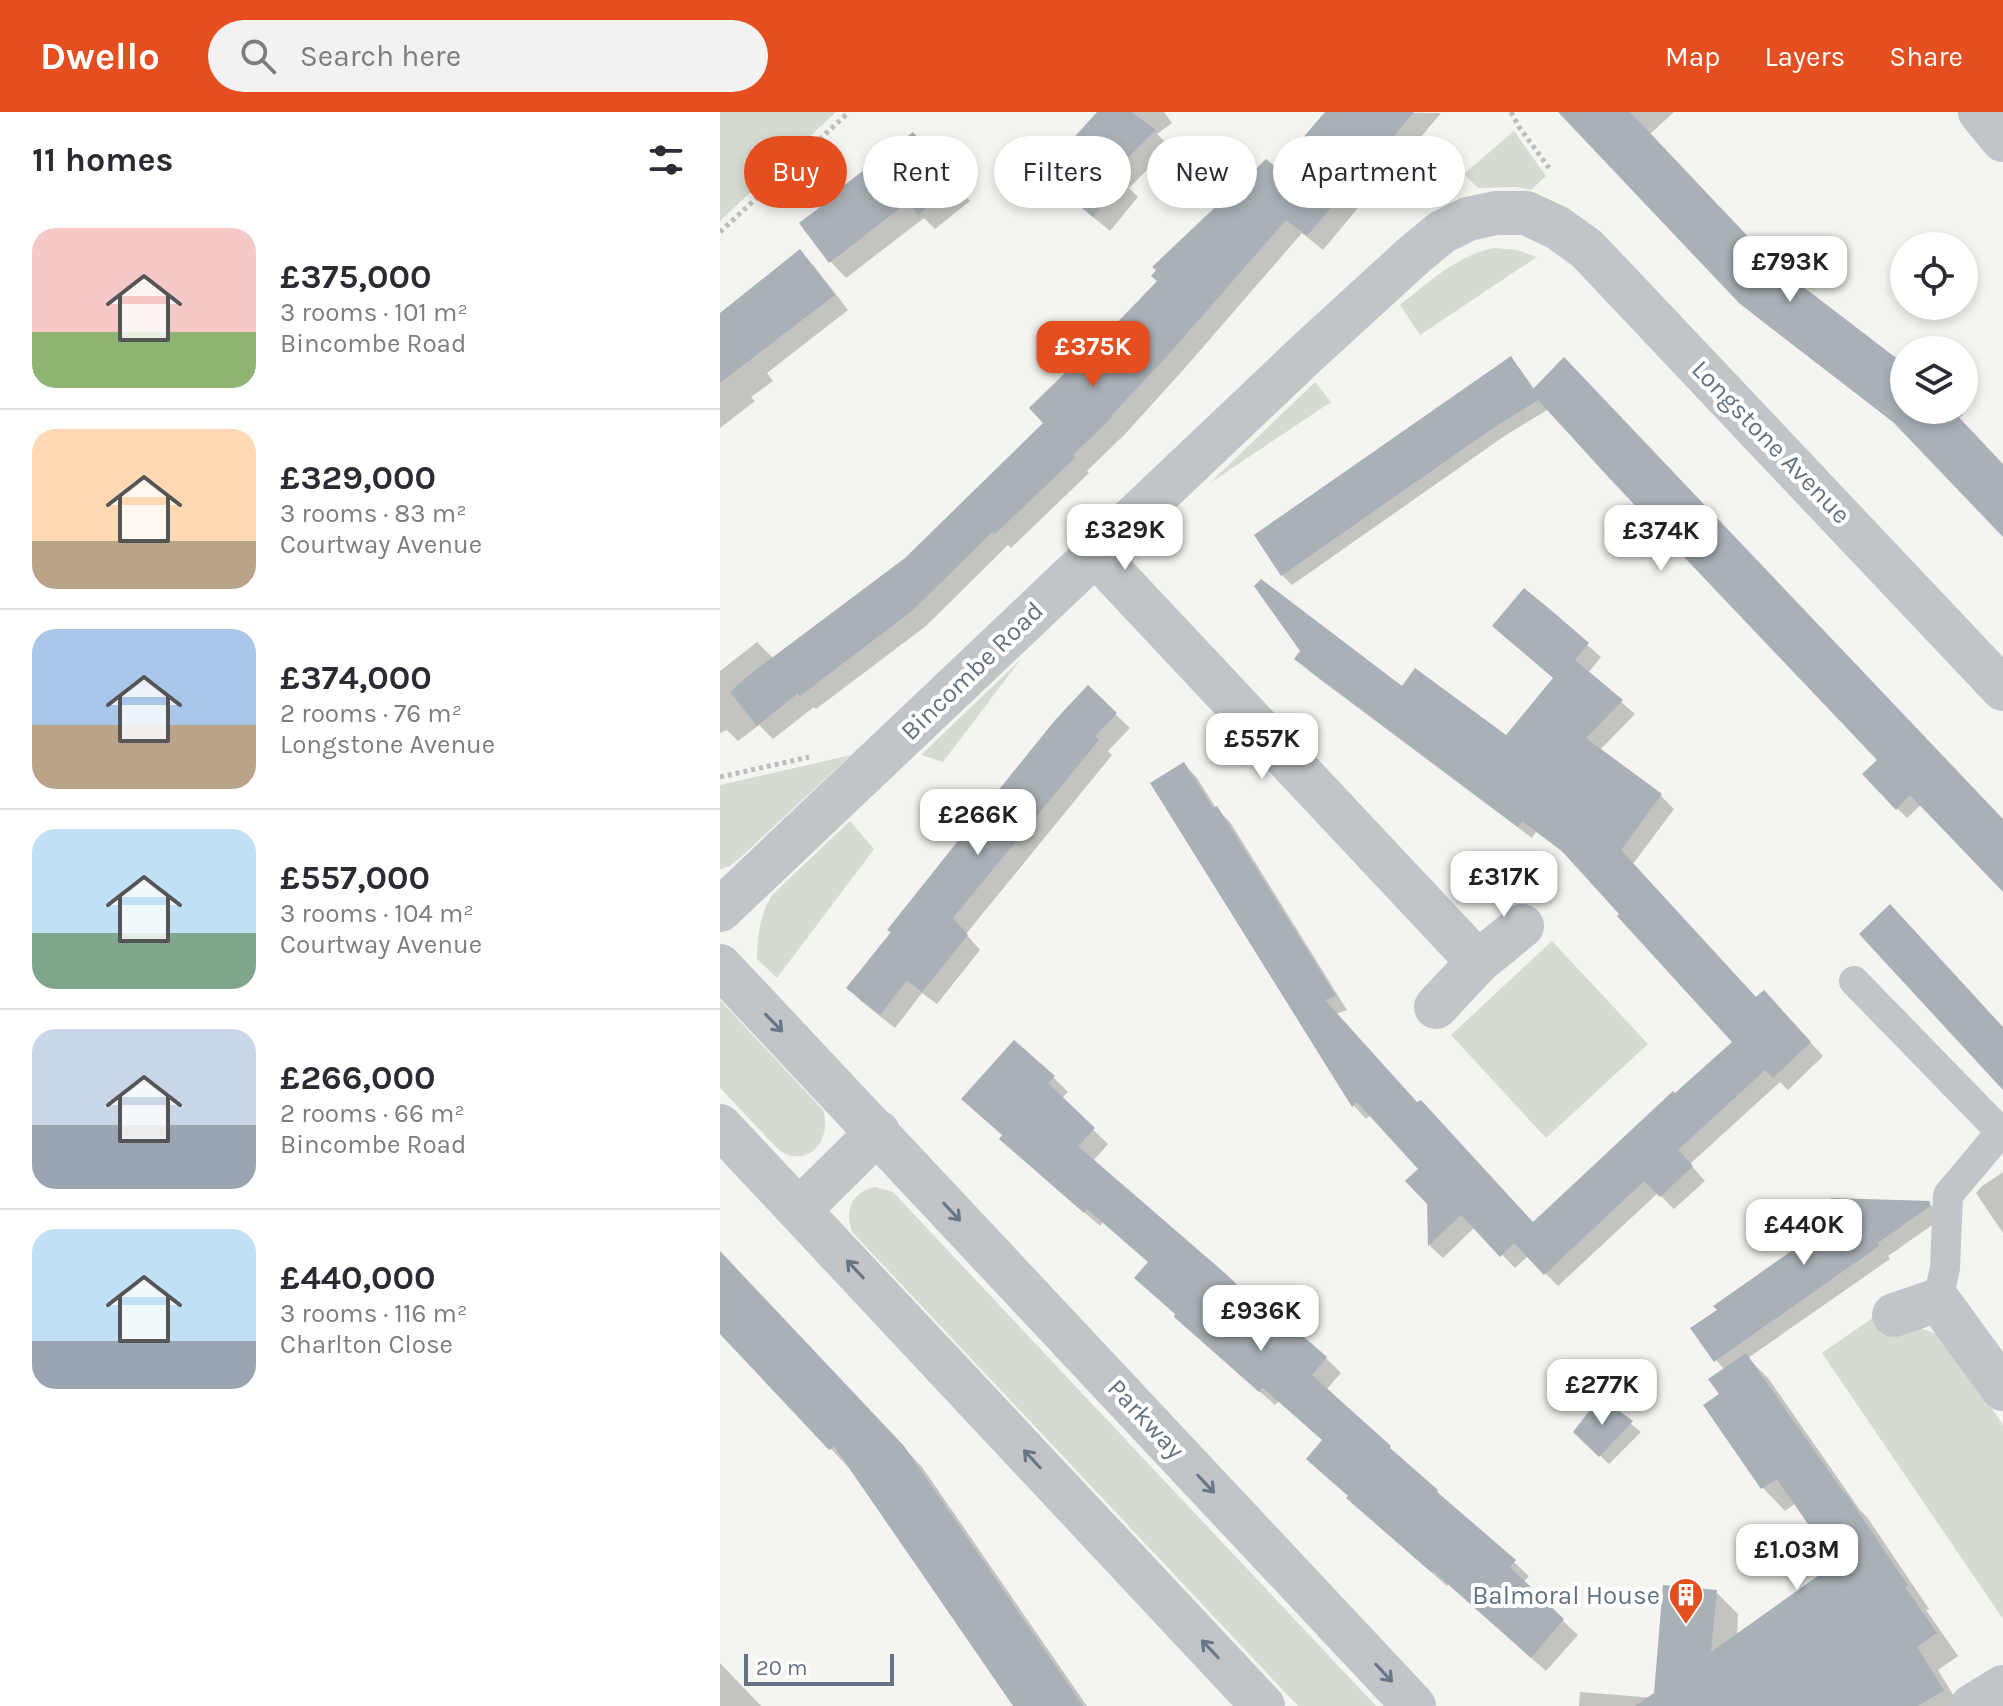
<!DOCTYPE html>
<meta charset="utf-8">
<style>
:root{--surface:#fff;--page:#f2f2f3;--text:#2b2b33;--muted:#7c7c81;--line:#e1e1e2;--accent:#e54e1f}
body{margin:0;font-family:Karla,sans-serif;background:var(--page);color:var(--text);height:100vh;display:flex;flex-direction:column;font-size:30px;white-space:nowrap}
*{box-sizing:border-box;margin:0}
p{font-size:26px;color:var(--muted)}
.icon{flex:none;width:44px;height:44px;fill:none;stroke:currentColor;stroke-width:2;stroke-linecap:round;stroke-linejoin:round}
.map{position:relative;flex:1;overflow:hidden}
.sheet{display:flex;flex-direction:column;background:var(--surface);width:720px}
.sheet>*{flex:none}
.hud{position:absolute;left:24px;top:24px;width:760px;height:72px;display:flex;gap:16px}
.fabs{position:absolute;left:1170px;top:120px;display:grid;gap:16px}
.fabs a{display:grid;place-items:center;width:88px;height:88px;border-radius:50%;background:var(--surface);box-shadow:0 4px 12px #0003;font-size:40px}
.scale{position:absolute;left:24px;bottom:20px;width:150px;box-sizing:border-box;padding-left:8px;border:4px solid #627381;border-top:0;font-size:22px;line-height:28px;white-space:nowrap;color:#627381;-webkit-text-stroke:6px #fff;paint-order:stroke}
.price{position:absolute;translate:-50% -68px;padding:0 18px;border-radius:16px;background:#fff;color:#222;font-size:26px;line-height:52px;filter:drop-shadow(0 2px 4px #0008)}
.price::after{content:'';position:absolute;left:50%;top:48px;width:24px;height:18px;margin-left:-12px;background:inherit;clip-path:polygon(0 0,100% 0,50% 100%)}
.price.on{background:var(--accent);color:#fff}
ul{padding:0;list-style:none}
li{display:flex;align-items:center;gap:24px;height:200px;padding:0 32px}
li+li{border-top:2px solid var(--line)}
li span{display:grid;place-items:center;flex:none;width:224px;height:160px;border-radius:24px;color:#555}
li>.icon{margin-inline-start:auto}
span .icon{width:96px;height:96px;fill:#fffc;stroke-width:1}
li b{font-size:34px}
h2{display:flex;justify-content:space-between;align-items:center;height:96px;padding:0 32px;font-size:34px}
.chip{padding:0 28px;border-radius:36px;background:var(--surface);box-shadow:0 4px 12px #0003;font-size:28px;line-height:72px}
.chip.on{background:var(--accent);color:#fff}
header{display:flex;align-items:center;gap:48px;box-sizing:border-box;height:112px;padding:0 40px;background:var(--accent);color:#fff}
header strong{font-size:38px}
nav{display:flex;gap:44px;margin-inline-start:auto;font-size:28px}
.search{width:560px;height:72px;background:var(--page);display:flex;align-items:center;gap:20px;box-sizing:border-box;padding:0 28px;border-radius:44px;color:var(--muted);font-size:30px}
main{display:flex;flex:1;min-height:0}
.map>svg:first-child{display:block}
</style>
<header>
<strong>Dwello</strong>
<div class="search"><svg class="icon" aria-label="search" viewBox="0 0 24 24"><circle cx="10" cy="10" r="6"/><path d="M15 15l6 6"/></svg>Search here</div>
<nav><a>Map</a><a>Layers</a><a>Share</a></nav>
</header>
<main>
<section class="sheet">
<h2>11 homes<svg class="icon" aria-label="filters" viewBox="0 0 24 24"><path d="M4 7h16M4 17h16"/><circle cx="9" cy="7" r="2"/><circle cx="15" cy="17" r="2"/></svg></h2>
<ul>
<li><span style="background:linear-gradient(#f6c9c9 65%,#8fb573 0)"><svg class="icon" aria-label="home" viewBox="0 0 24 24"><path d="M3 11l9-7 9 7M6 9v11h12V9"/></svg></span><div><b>£375,000</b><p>3 rooms · 101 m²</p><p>Bincombe Road</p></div></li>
<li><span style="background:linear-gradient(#ffd9b3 70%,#b9a48a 0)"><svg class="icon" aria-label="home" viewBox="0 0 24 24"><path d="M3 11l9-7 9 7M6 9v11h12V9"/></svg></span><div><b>£329,000</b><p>3 rooms · 83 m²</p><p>Courtway Avenue</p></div></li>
<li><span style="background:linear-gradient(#a9c7e8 60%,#b9a48a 0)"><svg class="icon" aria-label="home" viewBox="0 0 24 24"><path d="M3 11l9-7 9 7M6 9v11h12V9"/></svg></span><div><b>£374,000</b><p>2 rooms · 76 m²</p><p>Longstone Avenue</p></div></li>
<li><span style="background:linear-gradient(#bfe0f5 65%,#7fa58c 0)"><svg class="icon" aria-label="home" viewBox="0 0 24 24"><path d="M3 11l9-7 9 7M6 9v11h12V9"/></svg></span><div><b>£557,000</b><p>3 rooms · 104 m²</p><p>Courtway Avenue</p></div></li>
<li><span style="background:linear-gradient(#c9d6e8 60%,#9aa5b1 0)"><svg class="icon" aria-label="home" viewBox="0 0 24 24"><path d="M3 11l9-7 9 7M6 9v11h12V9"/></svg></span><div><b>£266,000</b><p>2 rooms · 66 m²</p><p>Bincombe Road</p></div></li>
<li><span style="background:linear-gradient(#bfe0f5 70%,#9aa5b1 0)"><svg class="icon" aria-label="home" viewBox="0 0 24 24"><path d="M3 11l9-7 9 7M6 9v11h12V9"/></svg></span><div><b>£440,000</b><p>3 rooms · 116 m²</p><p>Charlton Close</p></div></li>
</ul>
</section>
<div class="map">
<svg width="1283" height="1594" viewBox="0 0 1283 1594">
<rect width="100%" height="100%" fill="#f4f4f0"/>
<g fill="#d5dbd1">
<path d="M0,0H116L0,109Z"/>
<path d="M794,19L826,64L811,78L796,75L758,76L744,62Z"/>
<path d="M774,136L797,138L817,145L700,223L680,193C708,171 737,143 774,136Z"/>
<path d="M595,270L611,290L490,371Z"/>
<path d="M301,547L223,650L201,643Z"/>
<path d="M131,643L21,745L10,754L0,757V673Z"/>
<path d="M130,709L154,737L57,866L37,847C37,824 40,803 52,783Z"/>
<path d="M832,829L928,932L826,1026L731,923Z"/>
<path d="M0,888L103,998C113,1028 87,1059 58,1037L0,976Z"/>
<path d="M155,1075L173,1080L656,1594H578L132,1120C124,1098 132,1080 155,1075Z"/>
<path d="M1157,1203L1215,1221L1239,1248L1283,1313V1507L1102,1241Z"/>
</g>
<g fill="#0003">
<path d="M380,0H444L452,11L437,22L450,35L409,76L418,85L390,119L340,78L324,62Z"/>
<path d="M607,0L721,1L649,87L647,85L603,138L582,121L464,257L406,321L367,359L369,361L291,436L288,433L206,514L96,597L94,595L53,627L39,613L18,629L7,618L0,621V559L37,530L54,547L187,448L326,311L350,263L558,59Z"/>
<path d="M841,0H954L929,23L1057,157L1184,255V298H1238L1243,303L1238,307L1283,354V421L1185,319L1033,202Z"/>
<path d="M193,22L209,38L250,89L215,117L204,106L126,166L111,150L82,112Z"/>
<path d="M80,140L94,154L128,198L47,261L53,269L31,285L35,289L0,316V204Z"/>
<path d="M790,247L800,257L815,278L1283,709V778L1202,692L1187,706L1177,696L1160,648L829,297L786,323L572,473L562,463Z"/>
<path d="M804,478L881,545L868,561L915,602L880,638L941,684L954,697L913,752L1037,888L1057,894L1103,944L1068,978L1060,970L970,1052L985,1069L954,1097L938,1081L838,1174L808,1144L795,1156L755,1115L723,1146L710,1134L709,1092L701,1057L651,1003L646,1007L634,994L433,672L464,652L477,666L496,696L510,710L627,898L616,902L698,992L814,1113L1014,930L852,747L816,720L812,726L590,560L577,546L683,577L786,626L835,567Z"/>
<path d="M368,576L410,616L388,639L392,643L246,822L260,838L217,892L202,881L175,916L142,890L128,876Z"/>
<path d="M333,965L348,980L341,987L388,1032L373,1049L555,1213L560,1207L606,1246L621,1261L606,1278L809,1464L803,1471L858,1523L826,1559L729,1472L727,1474L643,1400L604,1328L559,1289L555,1293L471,1219L457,1203L430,1151L383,1110L380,1114L297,1042L284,1024L243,987Z"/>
<path d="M1283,1060V1121L1256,1081L1261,1075Z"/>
<path d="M1209,1091L1221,1103V1107L1168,1144L1170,1147L1028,1246L1048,1266L1140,1398L1147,1405L1209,1497L1206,1498L1238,1544L1218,1558L1240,1594H859L860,1580L935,1586L996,1480L1018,1502L1017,1524L1105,1462L1115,1447L1076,1391L1065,1399L1043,1376L986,1293L1002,1283L1005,1258L996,1248Z"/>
<path d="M0,1140L202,1355L367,1594H296L129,1356L0,1219Z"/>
<path d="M881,1287L921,1320L889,1352L856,1320Z"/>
<path d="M0,1551L41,1594H0Z"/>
</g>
<g fill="#a9b1b6">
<path d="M377,0H411L436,18L394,59L403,68L373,105L321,62Z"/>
<path d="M605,0H694L633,73L631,72L587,124L566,108L449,242L391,304L392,305L353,343L356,345L275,422L272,420L192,499L80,584L78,581L37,614L10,580L33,560L185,446L323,311L309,296L348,258L350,260L437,169L431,164L436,158L432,155L546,47L557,56Z"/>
<path d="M838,0H910L1056,154L1184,252V298H1232L1283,352V425L1173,310L1019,191Z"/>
<path d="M193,20L236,72L198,103L188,90L109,151L79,111L120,80L118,78Z"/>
<path d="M80,137L115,183L0,271V201Z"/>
<path d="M791,244L813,277L844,245L1283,707V780L1190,683L1176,698L1142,662L1157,648L891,368L818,288L776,314L561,464L534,423Z"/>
<path d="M541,467L682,574L695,556L786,623L833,566L772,514L804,476L832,499L869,531L855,548L903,588L866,626L942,682L901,738L1036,885L1044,878L1091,930L1053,966L1045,958L958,1038L973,1054L940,1085L924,1069L824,1163L794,1131L780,1145L741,1103L708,1134L707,1092L685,1069L698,1057L637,990L632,995L430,671L464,650L493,696L497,694L616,884L605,888L697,990L701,988L813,1110L953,979L955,981L1012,930L897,804L899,802L840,737L802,709L798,715L574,547L580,539L534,474Z"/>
<path d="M368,573L397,601L375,624L379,628L233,806L248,823L202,880L187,868L160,903L126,876L171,820L167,818L273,685L336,607Z"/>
<path d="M1170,792L1283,915V978L1139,822Z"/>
<path d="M294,928L335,964L328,971L375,1016L358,1034L506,1162L555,1210L560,1204L607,1245L592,1263L671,1334L670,1336L718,1378L717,1380L796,1448L790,1455L844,1507L811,1546L713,1459L711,1460L626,1386L628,1384L586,1347L602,1328L543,1276L539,1280L454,1205L455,1202L414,1166L428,1150L367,1097L364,1101L279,1027L282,1023L241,987Z"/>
<path d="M1112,1086L1210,1089V1094L1158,1131L1159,1134L994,1250L970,1216L997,1198L993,1194L1080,1133L1069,1116Z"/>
<path d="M0,1139L184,1334L363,1594H293L114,1334L109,1338L0,1222Z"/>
<path d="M1026,1241L1124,1381L1125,1380L1188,1474L1185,1475L1217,1521L1197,1535L1224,1578L1198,1594H915L934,1581L943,1473L997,1478L991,1540L1102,1461L1098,1457L1112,1447L1057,1367L1041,1377L983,1293L999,1282L988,1267Z"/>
<path d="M880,1285L913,1309L879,1345L853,1320Z"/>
</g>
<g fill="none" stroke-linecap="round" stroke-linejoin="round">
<g stroke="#bbbdbf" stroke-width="5" stroke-dasharray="4 4" stroke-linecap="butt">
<path d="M791,0L799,15L829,56"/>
<path d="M0,120L129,0"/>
<path d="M0,665L89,645"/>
</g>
<path stroke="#c1c5c8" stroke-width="30" d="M1134,869L1281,1020L1228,1083L1225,1156L1218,1188"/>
<g stroke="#c1c5c8" stroke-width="44">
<path d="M1260,0L1283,28"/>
<path d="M375,442L758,850"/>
<path d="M0,798L587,241L694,143L722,120L748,107L776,101H806L838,116L867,137L1283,577"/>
<path d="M0,854L694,1594"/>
<path d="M716,895L758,850L802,814"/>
<path d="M0,1014L543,1594"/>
<path d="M79,1098L158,1020"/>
<path d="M1174,1203L1218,1188L1283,1277"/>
<path d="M1252,1594L1283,1575"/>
</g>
</g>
<defs><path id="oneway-shaft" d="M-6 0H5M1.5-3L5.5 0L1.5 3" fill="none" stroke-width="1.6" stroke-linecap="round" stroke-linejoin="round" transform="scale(2)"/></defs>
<g stroke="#677785">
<use href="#oneway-shaft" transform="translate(54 911) rotate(46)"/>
<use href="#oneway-shaft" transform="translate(232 1100) rotate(47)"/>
<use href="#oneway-shaft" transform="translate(135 1157) rotate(-133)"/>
<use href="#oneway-shaft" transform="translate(312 1347) rotate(-133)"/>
<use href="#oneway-shaft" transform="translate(486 1372) rotate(47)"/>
<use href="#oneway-shaft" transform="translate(490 1537) rotate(-133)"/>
<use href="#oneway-shaft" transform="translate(664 1561) rotate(47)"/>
</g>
<defs>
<symbol id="building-pin" viewBox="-11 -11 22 30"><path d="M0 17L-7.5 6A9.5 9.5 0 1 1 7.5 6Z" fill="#e54e1f" stroke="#fff"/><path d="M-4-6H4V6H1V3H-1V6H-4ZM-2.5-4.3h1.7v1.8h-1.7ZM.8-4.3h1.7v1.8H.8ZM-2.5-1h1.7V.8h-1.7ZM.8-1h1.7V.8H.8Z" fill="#fff"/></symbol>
</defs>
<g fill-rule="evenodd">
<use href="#building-pin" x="946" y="1463" width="40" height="54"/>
</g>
<g text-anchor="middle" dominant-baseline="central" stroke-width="8" stroke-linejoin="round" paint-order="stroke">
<g font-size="26" fill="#627381" stroke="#fff">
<text transform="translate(1051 330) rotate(46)">Longstone Avenue</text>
<text transform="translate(252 559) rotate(-44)">Bincombe Road</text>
<text transform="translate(426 1307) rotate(47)">Parkway</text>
</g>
<g font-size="26" fill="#627381" stroke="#fff" text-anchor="end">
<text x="940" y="1483">Balmoral House</text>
</g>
</g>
</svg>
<div class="fabs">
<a><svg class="icon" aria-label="locate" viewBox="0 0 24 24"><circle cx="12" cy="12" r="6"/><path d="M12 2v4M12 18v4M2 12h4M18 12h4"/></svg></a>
<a><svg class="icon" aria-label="layers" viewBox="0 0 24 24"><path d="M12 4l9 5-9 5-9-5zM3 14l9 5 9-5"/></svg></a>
</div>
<div class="scale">20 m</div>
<b class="price" style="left:1070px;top:192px">£793K</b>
<b class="price on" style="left:373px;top:277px">£375K</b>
<b class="price" style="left:405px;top:460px">£329K</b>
<b class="price" style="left:941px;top:461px">£374K</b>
<b class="price" style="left:542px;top:669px">£557K</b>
<b class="price" style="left:258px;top:745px">£266K</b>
<b class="price" style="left:784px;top:807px">£317K</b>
<b class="price" style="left:1084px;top:1155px">£440K</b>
<b class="price" style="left:541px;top:1241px">£936K</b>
<b class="price" style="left:882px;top:1315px">£277K</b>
<b class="price" style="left:1077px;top:1480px">£1.03M</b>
<div class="hud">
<a class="chip on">Buy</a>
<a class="chip">Rent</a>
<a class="chip">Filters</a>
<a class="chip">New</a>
<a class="chip">Apartment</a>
</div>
</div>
</main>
